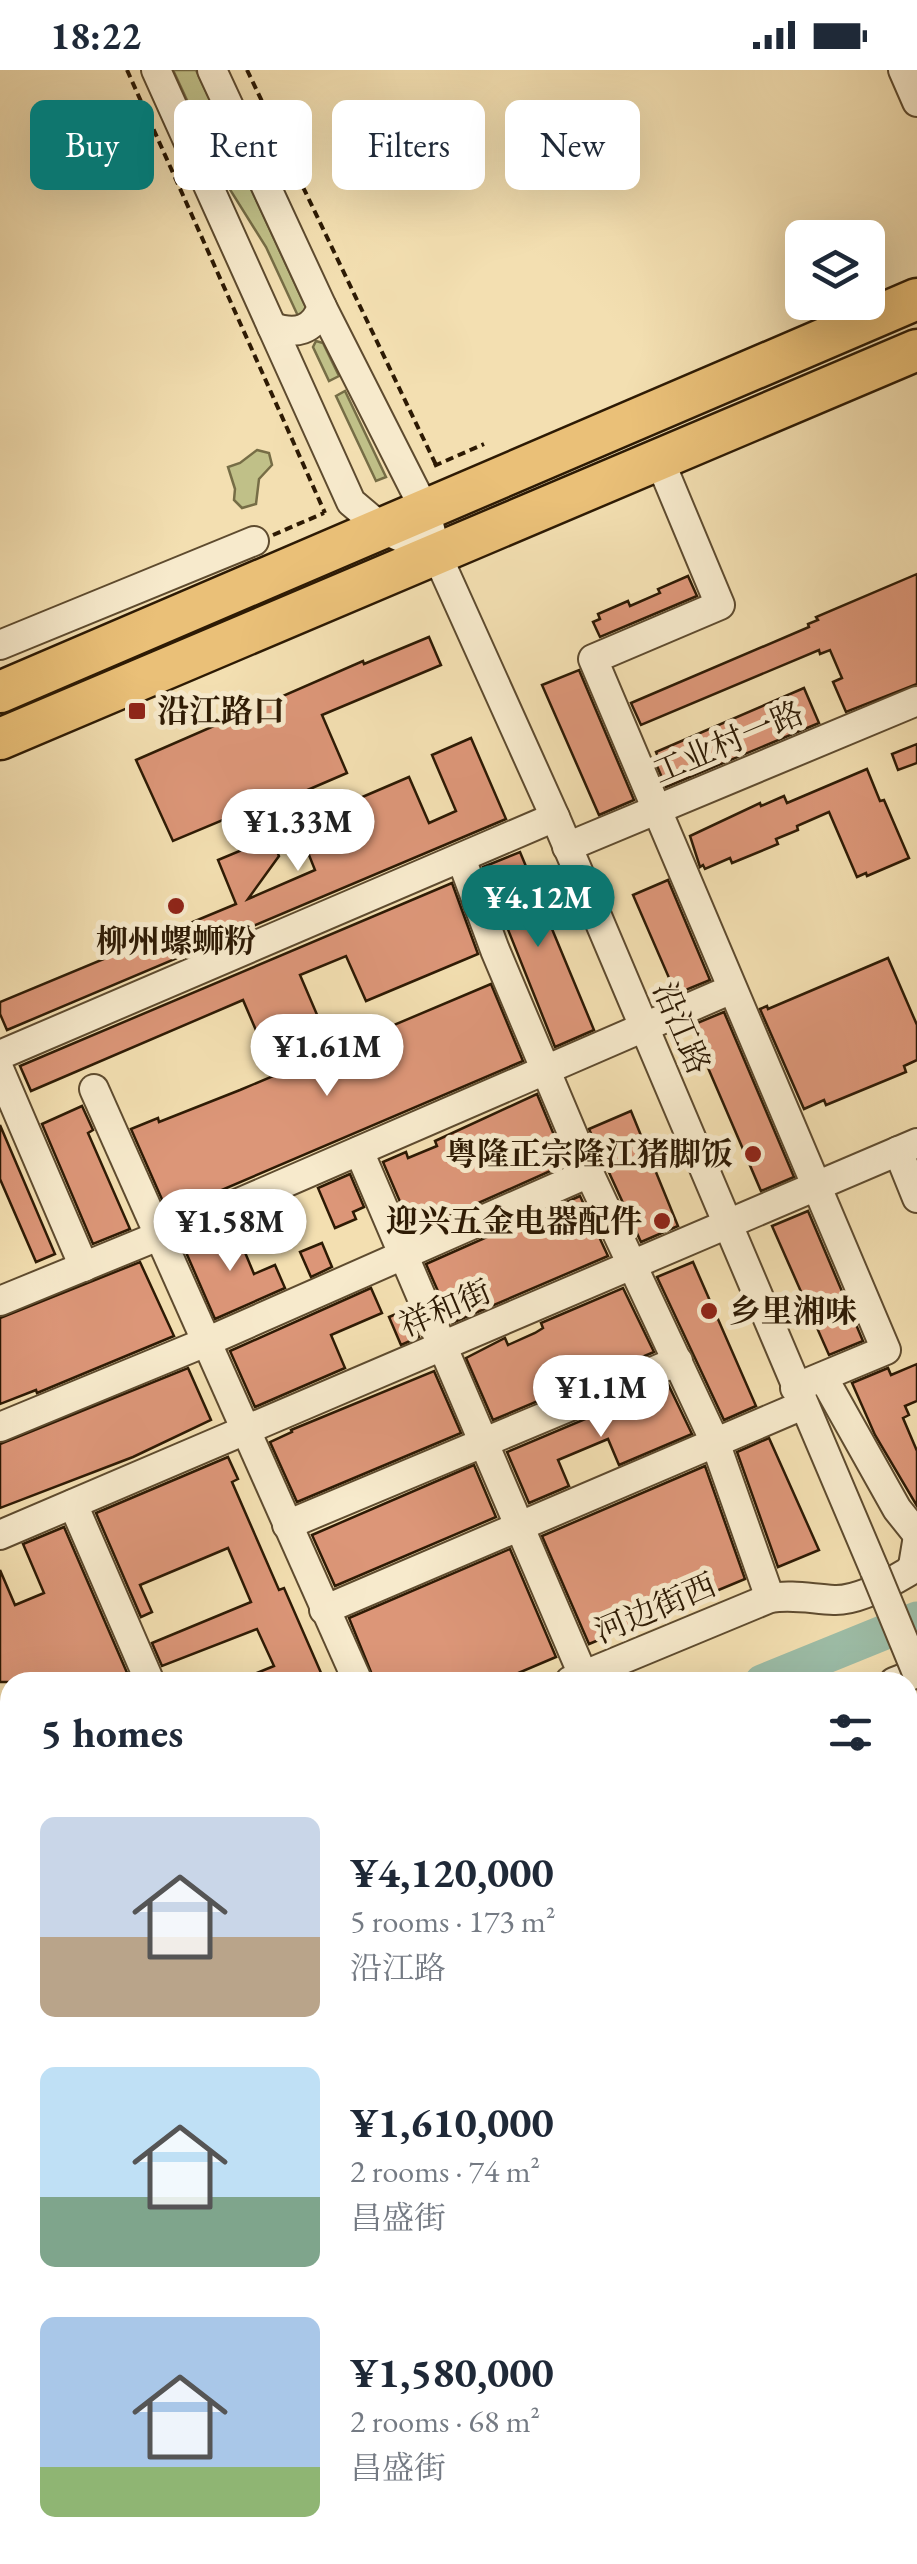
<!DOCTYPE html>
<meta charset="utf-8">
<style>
:root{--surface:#fff;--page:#f2f2f3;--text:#1f2937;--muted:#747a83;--accent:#0f766e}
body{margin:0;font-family:"EB Garamond","Noto Serif SC",serif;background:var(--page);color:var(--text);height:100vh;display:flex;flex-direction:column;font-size:38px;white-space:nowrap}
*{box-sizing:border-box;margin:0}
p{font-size:32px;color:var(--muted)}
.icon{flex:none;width:55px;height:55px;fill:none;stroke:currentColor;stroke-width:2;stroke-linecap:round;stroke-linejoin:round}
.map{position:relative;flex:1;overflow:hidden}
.details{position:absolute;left:0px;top:1602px;width:918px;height:892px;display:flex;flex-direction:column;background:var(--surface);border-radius:30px 30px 0 0;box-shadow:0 10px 40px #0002}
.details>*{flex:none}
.banner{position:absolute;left:30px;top:30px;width:858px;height:90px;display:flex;gap:20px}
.fabs{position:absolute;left:785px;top:150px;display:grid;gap:20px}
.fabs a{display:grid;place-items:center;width:100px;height:100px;border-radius:15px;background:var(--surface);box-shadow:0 10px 40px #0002;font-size:50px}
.price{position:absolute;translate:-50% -85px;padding:0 22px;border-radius:35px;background:#fff;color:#222;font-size:32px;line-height:65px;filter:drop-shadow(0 2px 5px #0008)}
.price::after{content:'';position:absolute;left:50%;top:60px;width:30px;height:22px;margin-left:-15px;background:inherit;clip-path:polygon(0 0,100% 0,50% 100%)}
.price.on{background:var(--accent);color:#fff}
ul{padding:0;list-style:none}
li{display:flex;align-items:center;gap:30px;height:250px;padding:0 40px}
li span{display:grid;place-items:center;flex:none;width:280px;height:200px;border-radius:15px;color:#555}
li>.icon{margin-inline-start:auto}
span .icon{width:120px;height:120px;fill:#fffc;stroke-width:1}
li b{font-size:42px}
h2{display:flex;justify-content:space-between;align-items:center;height:120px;padding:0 40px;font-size:42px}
.pill{padding:0 35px;border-radius:15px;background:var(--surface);box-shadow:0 10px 40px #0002;font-size:35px;line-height:90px}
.pill.on{background:var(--accent);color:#fff}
.status{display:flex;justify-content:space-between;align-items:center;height:70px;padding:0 50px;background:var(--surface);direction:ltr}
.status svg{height:28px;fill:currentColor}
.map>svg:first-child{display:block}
</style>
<div class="status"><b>18:22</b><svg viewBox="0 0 49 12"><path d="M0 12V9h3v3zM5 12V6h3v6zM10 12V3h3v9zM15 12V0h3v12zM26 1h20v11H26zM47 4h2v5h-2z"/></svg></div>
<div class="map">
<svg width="917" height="2494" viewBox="0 0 917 2494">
<rect width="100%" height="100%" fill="#f3dfb1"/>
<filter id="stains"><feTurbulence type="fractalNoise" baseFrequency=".002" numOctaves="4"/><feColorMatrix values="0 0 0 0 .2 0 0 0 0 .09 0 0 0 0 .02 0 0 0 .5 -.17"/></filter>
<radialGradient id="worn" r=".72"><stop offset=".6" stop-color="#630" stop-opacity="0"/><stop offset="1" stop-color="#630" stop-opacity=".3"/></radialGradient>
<g fill="#c0c088" stroke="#766d46" stroke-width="2.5">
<path d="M173,0H196L308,242L298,246L266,177L224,110Z"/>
<path d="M316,271L323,273L339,306L329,311L313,277Z"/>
<path d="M345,321L386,407L376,411L336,326Z"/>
<path d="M257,380L269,383L272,395L259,409L256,434L242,438L234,430L235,419L228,397L240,393Z"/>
</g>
<g fill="#9dbda7" stroke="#707c66" stroke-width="2.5">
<path d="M10,2065V2159L0,2163V2069Z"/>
<path d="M10,2196V2363L0,2362V2200Z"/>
<path d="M908,2288L917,2292V2385L908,2390Z"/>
<path d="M0,2377L10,2382V2485H60L63,2494H0Z"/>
<path d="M917,2399V2494H763L759,2485H908V2403Z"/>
<path d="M72,2485H228L232,2494H75Z"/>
<path d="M257,2485H444L443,2494H261Z"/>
<path d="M522,2485H562L566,2494H497Z"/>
<path d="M574,2485H715L716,2494H578Z"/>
</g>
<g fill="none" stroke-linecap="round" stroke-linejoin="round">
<g stroke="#707c66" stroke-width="6">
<path d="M908,2159L917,2181"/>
<path d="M0,2179L10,2176"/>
<path d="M243,2485L247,2494"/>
<path d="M738,2485L743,2494"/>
</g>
<g stroke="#9dbda7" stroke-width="35">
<path d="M762,1612L917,1549"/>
<path d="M0,1924L10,1920"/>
</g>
</g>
<g fill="#dc9678" stroke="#2d1a04" stroke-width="2.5">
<path d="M917,504V614L846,642L833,612L842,608L830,580L820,584L819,580L641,655L631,633L809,557L808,554L818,550L816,547Z"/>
<path d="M688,506L697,526L600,567L593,552L600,549L598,544L628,531L630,536L660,523L658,519Z"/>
<path d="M429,567L441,595L322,645L347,703L275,734L273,729L173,771L136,690L363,591L364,594Z"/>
<path d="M579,600L634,730L599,745L542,615Z"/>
<path d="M804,618L819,653L666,717L654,689L658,687L656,682Z"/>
<path d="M471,668L506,749L7,960L0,944V932L236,834L218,790L271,768L279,786L248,829L315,800L297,755L409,707L429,753L456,741L432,685Z"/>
<path d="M917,674V693L898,700L892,684Z"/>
<path d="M867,699L880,731L884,730L909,788L867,806L866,803L857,807L829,742L797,756L798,760L776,769L778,774L732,793L730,788L705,799L703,795L700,797L690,766L760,733L761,736L784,726L787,733Z"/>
<path d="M520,782L594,960L555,977L483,797Z"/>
<path d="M668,810L710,910L676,924L633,825Z"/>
<path d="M452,813L478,884L366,931L346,886L300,905L321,954L264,979L243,930L31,1021L20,996Z"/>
<path d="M888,888L917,955V990L904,996L906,1002L826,1035L824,1030L804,1039L760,939L767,936L768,939Z"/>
<path d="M491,914L523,991L168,1143L131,1059L158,1048L159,1052L240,1020Z"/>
<path d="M724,942L794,1107L761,1121L690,956Z"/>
<path d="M537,1024L566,1094L413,1162L383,1092L406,1082L408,1088L437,1076L435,1071Z"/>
<path d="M82,1036L93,1060L88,1063L130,1159L93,1174L42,1054Z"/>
<path d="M631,1041L678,1156L641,1172L589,1059Z"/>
<path d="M0,1055L55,1184L36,1192L0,1109Z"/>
<path d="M350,1104L364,1137L353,1142L356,1149L335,1158L318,1118Z"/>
<path d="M580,1126L608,1186L452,1253L426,1194Z"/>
<path d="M808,1141L863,1271L829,1285L772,1156Z"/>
<path d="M234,1156L254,1204L275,1195L285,1218L215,1249L185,1180Z"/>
<path d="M322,1173L332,1197L311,1207L300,1182Z"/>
<path d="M140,1192L174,1266L37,1323L36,1320L0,1334V1248Z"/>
<path d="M693,1192L756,1336L724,1350L657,1207Z"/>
<path d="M371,1218L382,1243L331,1265L345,1298L255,1337L230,1281Z"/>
<path d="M623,1218L654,1282L493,1350L466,1288L505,1268L508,1275L535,1263L543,1258L541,1253Z"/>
<path d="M408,1239L419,1267L401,1275L389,1247Z"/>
<path d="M917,1294V1331L905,1336L909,1345L903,1348L917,1381V1436L875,1365L852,1313L888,1298L891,1305Z"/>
<path d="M188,1298L211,1350L133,1387L0,1438V1374Z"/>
<path d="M434,1301L461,1363L297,1432L270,1372L292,1362L291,1360Z"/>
<path d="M668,1314L692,1364L619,1395L608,1369L558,1390L569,1416L529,1433L507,1382Z"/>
<path d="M769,1368L819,1480L778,1497L737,1382Z"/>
<path d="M228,1387L238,1409L232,1412L279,1520L284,1518L325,1612H235L274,1596L257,1559L162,1596L152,1573L251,1532L228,1478L140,1515L152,1542L141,1547L96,1443Z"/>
<path d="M474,1395L496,1447L335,1516L312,1465Z"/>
<path d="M705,1396L745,1509L589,1574L542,1466Z"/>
<path d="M64,1457L131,1612H0V1500L15,1535L44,1523L23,1474Z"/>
<path d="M510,1479L556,1587L497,1612H375L349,1548Z"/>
</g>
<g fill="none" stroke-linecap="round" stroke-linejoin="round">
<defs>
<g id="minor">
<path d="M156,0L351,432L383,459L436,483"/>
<path d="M212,0L322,237L426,442L436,483L555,747L875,1501"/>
<path d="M903,0L917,32"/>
<path d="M272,257C296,265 313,261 322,237"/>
<path d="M659,389L720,535L593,589L886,1280L795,1318"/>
<path d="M0,575L254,471"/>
<path d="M567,777L917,631"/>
<path d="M461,788L495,880L589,1103L715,1372L770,1528"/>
<path d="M0,985L555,747"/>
<path d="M0,1001L84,1197"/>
<path d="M94,1019L358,1612"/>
<path d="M359,1081L583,1605"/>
<path d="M898,1081L917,1128"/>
<path d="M0,1231L234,1135L732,919"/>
<path d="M823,1307L897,1439L917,1464"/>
<path d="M0,1357L206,1272L589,1103"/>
<path d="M73,1434L150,1612"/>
<path d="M287,1455L678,1291"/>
<path d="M0,1465L917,1073"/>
<path d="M324,1540L803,1335"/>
<path d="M570,1611L770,1528C792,1524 812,1529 834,1530C857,1531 888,1514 908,1502L913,1496L917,1472"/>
<path d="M894,1612L917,1603"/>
<path d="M0,1848L10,1844"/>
<path d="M0,2006L10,2002"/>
</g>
<g id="highway">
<path d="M0,622L917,229"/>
<path d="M0,669L917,280"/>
</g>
</defs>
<use href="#minor" stroke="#5e4b2f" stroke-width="32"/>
<use href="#highway" stroke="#2d1a04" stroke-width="45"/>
<g stroke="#2d1a04" stroke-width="4" stroke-dasharray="8 5" stroke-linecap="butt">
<path d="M127,0L325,443"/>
<path d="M247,0L436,395"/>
<path d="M434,396L484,374"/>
<path d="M273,465L324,443"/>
<path d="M908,2280L917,2281"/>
<path d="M482,2494L504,2485"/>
</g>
<use href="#minor" stroke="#f7eacc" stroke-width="28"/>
<use href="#highway" stroke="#eac078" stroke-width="40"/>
<defs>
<path id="minor-bridge" d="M875,1501L917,1603"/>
</defs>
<use href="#minor-bridge" stroke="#5e4b2f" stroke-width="32" stroke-linecap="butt"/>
<use href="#minor-bridge" stroke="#f7eacc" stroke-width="28"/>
</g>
<g fill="#8f2418" stroke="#f7eacc" stroke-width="4">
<rect x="127" y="631" width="20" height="20" rx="5"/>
<circle cx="176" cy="836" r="10"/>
<circle cx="753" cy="1084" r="10"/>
<circle cx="662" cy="1151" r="10"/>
<circle cx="709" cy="1241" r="10"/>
</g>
<g text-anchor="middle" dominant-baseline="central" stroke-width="10" stroke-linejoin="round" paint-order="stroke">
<g font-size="32" font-weight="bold" fill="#2d1a04" stroke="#f7eacc" text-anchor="start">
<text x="157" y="641">沿江路口</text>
<text x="176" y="871" text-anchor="middle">柳州螺蛳粉</text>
<text x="733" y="1084" text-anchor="end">粤隆正宗隆江猪脚饭</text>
<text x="642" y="1151" text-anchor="end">迎兴五金电器配件</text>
<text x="729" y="1241">乡里湘味</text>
</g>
<g font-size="32" fill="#2d1a04" stroke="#f7eacc">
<text transform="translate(728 672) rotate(-23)">工业村一路</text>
<text transform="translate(682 958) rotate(67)">沿江路</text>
<text transform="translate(445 1238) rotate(-23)">祥和街</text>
<text transform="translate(655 1538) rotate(-23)">河边街西</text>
</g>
</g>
<rect width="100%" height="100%" filter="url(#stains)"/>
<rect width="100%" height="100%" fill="url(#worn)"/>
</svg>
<div class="fabs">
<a><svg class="icon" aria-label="layers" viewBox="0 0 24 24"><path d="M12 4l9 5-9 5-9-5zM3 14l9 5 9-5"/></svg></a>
</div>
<b class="price" style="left:298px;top:804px">¥1.33M</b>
<b class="price on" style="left:538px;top:880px">¥4.12M</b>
<b class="price" style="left:327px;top:1029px">¥1.61M</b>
<b class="price" style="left:230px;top:1204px">¥1.58M</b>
<b class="price" style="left:601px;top:1370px">¥1.1M</b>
<div class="banner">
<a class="pill on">Buy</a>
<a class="pill">Rent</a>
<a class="pill">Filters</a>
<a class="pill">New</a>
</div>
<section class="details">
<h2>5 homes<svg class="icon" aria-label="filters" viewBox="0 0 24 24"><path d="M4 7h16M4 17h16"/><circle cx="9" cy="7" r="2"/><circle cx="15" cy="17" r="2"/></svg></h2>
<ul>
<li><span style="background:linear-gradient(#c9d6e8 60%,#b9a48a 0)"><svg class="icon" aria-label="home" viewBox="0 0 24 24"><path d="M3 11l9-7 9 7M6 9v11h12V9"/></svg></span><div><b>¥4,120,000</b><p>5 rooms · 173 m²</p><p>沿江路</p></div></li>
<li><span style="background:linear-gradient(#bfe0f5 65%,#7fa58c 0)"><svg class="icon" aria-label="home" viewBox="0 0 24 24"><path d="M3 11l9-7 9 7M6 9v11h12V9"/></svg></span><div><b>¥1,610,000</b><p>2 rooms · 74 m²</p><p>昌盛街</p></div></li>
<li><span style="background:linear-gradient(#a9c7e8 75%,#8fb573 0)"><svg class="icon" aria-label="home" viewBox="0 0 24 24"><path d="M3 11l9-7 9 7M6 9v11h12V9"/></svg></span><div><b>¥1,580,000</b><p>2 rooms · 68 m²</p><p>昌盛街</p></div></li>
</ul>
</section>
</div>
